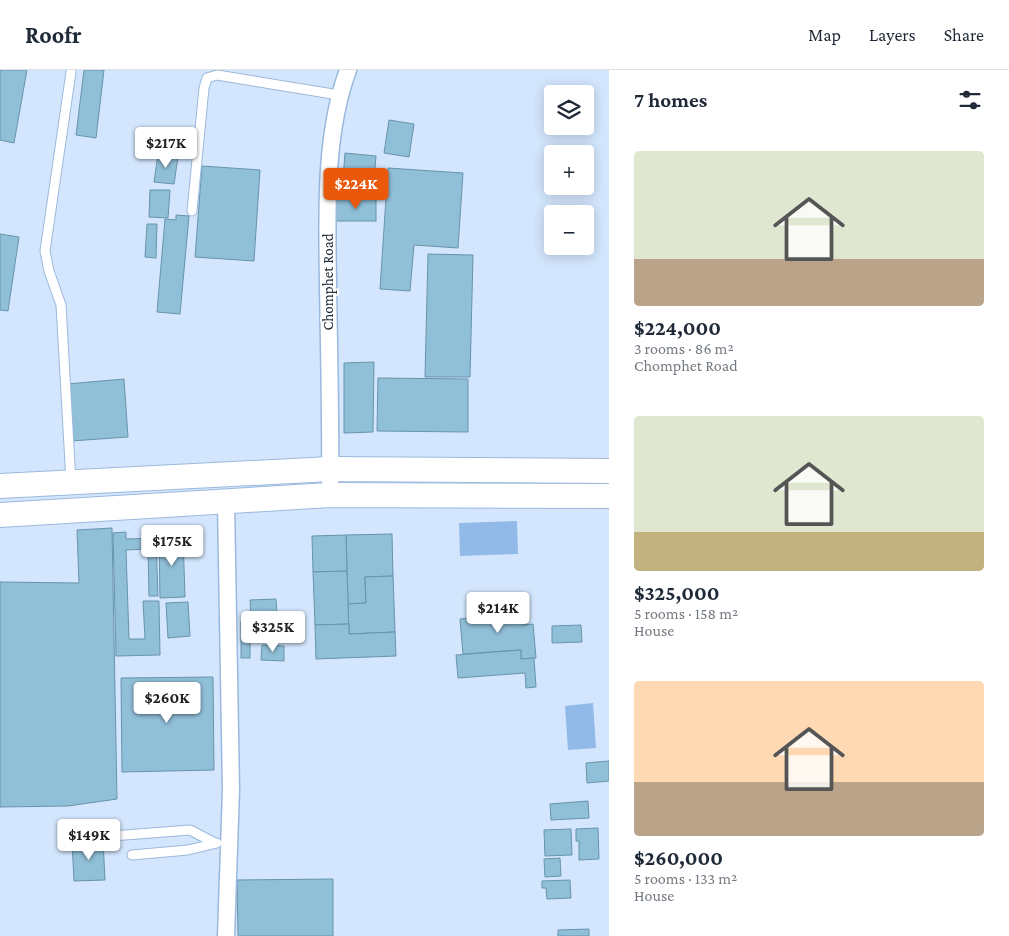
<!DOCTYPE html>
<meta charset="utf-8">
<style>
:root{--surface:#fff;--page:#f2f2f3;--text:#1f2937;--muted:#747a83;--line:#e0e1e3;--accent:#ea580c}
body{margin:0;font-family:"Crimson Pro",serif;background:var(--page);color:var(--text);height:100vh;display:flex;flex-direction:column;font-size:19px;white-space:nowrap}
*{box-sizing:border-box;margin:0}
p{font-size:16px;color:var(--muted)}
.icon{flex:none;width:28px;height:28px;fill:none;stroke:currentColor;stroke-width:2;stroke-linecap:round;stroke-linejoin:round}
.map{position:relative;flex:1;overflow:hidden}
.panel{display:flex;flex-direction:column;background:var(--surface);width:400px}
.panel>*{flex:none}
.buttons{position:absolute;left:544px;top:15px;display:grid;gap:10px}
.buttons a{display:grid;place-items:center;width:50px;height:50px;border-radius:5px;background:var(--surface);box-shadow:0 2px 12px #0003;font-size:25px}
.price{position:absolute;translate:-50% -42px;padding:0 11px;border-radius:5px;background:#fff;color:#222;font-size:16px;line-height:32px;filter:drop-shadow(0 1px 2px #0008)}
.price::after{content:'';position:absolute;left:50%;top:30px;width:15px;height:11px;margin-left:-8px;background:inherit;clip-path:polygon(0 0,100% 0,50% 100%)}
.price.selected{background:var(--accent);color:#fff}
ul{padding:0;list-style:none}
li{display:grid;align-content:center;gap:10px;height:265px;padding:0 25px}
li span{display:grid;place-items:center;height:155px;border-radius:5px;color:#555}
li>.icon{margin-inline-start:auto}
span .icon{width:90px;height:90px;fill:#fffc;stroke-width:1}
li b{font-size:21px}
h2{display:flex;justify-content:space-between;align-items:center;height:60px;padding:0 25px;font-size:21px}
header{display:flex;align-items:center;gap:30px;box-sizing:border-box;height:70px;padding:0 25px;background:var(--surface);border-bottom:1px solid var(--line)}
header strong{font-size:24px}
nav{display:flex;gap:28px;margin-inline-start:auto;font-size:18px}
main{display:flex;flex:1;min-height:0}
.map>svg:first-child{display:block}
</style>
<header>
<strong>Roofr</strong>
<nav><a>Map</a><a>Layers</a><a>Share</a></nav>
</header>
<main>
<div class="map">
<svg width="609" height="866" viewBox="0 0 609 866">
<rect width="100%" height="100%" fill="#d3e6fd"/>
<g fill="#92bae8">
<path d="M517,451L518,484L460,486L459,453Z"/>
<path d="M593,633L596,678L568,680L565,636Z"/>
</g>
<g fill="#90bfd8" stroke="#6794ac">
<path d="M0,0H27L14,73L0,70Z"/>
<path d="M84,0H104L96,68L76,65Z"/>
<path d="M389,50L414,54L409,87L384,83Z"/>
<path d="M345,83L376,86L373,124L342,122Z"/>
<path d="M158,84L178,87L174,114L154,112Z"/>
<path d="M202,96L260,100L254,191L195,187Z"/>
<path d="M388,98L463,103L458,178L414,175L410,221L380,219Z"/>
<path d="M150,120H170L168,148L149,147Z"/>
<rect x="335" y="128" width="41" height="23"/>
<path d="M176,145L189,146L180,244L157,242L165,149L176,150Z"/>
<path d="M147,154H157L156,188L145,187Z"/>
<path d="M0,164L19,167L8,241L0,240Z"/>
<path d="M428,184L473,185L470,307H425Z"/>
<path d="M374,292L373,362L344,363V293Z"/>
<path d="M378,308L468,309V362L377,361Z"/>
<path d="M124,309L128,367L71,371L67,314Z"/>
<path d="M112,458L117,729L68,736L0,737V512L79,513L77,460Z"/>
<path d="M126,462V469L156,468L158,526H149L148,479L126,480L129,569H145L143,531H159L160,585L116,586L113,463Z"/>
<path d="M392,464L393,506L365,507L366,533L348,534L346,465Z"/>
<path d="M346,465L347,501L313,502L312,466Z"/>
<path d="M183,466L185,527L160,528L159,467Z"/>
<path d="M347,501L349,554L315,555L313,502Z"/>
<path d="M393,506L395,562L349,564L348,534L366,533L365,507Z"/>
<path d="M276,529L277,545L251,546L250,530Z"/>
<path d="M188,532L190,566L168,568L166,533Z"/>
<path d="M505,533L506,547L522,546L523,555L533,554L536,588L521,589V580L463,584L460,549L488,546L487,535Z"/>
<rect x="241" y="552" width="9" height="36"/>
<path d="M349,554V564L395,562L396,586L316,589L315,555Z"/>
<path d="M581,555L582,572L552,573V556Z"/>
<path d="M262,575L284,576V591L261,590Z"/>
<path d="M521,580V589L534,588L536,617L526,618L525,603L458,608L456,585Z"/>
<path d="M213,607L214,700L122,702L121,608Z"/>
<path d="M609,691V711L587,713L586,693Z"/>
<path d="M588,731L589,748L551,750L550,734Z"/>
<path d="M598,758L599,789L579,790V771H576V759Z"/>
<path d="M571,759L572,785L545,786L544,760Z"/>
<path d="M103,770L105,810L74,811L72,772Z"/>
<path d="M560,788L561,806L545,807L544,789Z"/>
<path d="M333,809V866H238L237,810Z"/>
<path d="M570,810L571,828L547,829L546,818H542V811Z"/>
<path d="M589,859V866H558V860Z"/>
</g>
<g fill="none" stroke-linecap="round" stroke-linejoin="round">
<defs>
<g id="lane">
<path d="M192,141L204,18L207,8L217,5L339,25"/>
<path d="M71,412L61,235L49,201L45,181L71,2"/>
<path d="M112,766L190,760L215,773"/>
<path d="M132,785L188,780L217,773"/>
</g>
<g id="street">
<path d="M330,425C331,355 329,284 328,213C327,145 324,65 348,0"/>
<path d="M226,866L231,720L226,432"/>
</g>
<g id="secondary">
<path d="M0,416L330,399L609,401"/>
<path d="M0,445L330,425L609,426"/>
</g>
</defs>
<use href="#lane" stroke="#9bb9dd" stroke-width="11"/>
<use href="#street" stroke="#9bb9dd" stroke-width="19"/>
<use href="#secondary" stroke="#9bb9dd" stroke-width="26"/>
<use href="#lane" stroke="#fff" stroke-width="9"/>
<use href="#street" stroke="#fff" stroke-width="16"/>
<use href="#secondary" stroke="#fff" stroke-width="24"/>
</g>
<g text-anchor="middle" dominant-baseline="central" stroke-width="4" stroke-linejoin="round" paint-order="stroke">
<g font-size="15" fill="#222e3c" stroke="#fff">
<text transform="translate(328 212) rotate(-90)">Chomphet Road</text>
</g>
</g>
</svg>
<div class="buttons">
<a><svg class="icon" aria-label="layers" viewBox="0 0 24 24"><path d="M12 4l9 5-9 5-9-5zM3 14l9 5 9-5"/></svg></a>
<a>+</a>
<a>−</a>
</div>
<b class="price" style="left:166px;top:99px">$217K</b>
<b class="price selected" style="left:356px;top:140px">$224K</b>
<b class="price" style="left:172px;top:497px">$175K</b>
<b class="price" style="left:498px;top:564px">$214K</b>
<b class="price" style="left:273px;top:583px">$325K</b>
<b class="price" style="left:167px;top:654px">$260K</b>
<b class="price" style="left:89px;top:791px">$149K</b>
</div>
<section class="panel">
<h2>7 homes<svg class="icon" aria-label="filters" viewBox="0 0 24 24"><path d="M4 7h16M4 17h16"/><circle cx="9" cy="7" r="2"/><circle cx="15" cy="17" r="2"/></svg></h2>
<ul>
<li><span style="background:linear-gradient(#dfe7d0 70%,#b9a48a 0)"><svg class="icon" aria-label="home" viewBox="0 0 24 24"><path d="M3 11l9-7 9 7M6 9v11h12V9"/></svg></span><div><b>$224,000</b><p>3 rooms · 86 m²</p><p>Chomphet Road</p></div></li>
<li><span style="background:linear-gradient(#dfe7d0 75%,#c2b280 0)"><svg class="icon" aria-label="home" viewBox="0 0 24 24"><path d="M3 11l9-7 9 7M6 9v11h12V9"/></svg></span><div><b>$325,000</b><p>5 rooms · 158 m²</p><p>House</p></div></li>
<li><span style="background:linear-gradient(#ffd9b3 65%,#b9a48a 0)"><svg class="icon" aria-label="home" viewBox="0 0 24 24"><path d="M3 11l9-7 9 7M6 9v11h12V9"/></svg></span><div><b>$260,000</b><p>5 rooms · 133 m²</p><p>House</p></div></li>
</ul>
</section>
</main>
